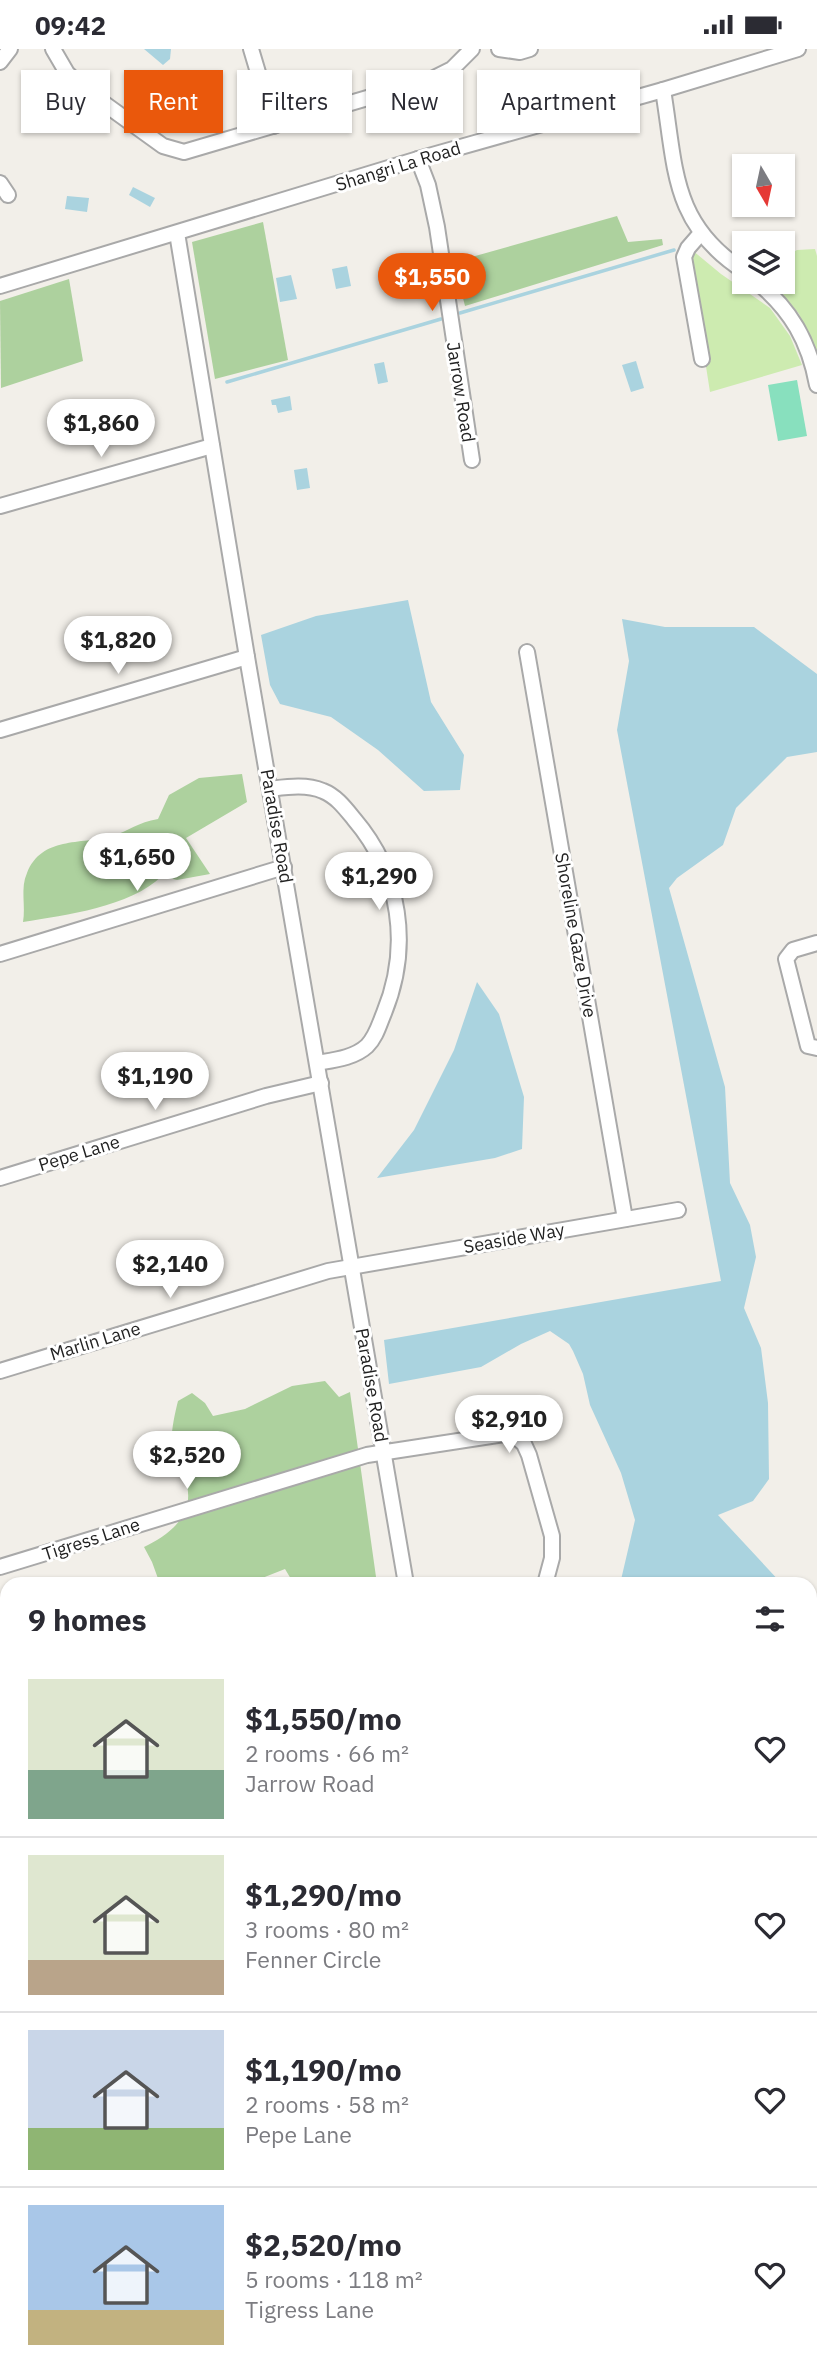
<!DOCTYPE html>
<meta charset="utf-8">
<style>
:root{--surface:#fff;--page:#f7f7f7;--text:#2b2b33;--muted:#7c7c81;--line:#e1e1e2;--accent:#ea580c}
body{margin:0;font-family:"IBM Plex Sans",sans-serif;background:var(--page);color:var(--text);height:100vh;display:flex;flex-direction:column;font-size:26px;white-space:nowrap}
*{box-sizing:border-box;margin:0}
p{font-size:23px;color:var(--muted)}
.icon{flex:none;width:38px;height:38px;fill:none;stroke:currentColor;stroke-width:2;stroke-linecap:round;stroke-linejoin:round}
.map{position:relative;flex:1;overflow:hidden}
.details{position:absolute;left:0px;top:1528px;width:817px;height:800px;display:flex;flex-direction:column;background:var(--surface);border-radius:21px 21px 0 0;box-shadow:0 2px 5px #0004}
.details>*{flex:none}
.banner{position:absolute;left:21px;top:21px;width:775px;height:63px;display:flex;gap:14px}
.needle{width:46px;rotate:171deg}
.controls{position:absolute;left:732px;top:105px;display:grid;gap:14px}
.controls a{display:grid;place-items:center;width:63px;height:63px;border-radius:0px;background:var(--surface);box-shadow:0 2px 5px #0004;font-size:35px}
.price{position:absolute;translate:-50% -60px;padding:0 16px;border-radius:24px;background:#fff;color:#222;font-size:23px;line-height:46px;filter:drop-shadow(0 2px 4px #0008)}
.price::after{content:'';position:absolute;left:50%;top:42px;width:21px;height:16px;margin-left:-10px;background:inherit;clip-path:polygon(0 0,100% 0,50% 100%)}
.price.current{background:var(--accent);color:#fff}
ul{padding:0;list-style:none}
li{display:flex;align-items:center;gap:21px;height:175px;padding:0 28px}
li+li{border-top:2px solid var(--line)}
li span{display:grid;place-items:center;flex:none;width:196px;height:140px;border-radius:0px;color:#555}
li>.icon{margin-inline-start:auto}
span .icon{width:84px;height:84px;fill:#fffc;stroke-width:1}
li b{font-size:30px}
h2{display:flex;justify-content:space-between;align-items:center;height:84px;padding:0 28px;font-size:30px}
.tag{padding:0 24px;border-radius:0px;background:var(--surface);box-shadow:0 2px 5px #0004;font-size:24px;line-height:63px}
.tag.current{background:var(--accent);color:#fff}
.status{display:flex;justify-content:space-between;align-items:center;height:49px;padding:0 35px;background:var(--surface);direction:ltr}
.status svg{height:19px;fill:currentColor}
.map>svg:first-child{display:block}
</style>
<div class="status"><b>09:42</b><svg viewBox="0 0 49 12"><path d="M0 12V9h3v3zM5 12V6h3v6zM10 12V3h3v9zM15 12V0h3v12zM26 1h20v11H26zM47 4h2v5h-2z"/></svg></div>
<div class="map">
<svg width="817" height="2327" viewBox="0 0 817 2327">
<rect width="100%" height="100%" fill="#f2efe9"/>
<g fill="#cdebb0">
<path d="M815,200L817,207V305L799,265L773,233H782V209L797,201Z"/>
<path d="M692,201L721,225L770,259L790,287L802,316L710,343L689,209Z"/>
</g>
<g fill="#add19e">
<path d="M617,167L628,193L662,190L663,196L465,257L454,213Z"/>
<path d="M263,173L288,311L215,330L192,193Z"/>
<path d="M69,230L83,312L1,339L0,252Z"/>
<path d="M242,725L247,753L186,789L210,825L177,831L162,827C130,858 66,866 23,873C26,857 20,839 27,824C42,787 80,796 112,787C129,782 138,773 158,770L169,746L199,729Z"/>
<path d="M325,1332L339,1348L350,1343L377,1535H294L285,1520L247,1535H160L152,1513L144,1498C169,1486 194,1467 187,1437C184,1426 176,1417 173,1407C169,1390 174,1368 178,1352L192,1344L205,1354L213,1367L245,1360L292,1337Z"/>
</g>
<path fill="#88e0be" d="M797,331L807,387L778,392L768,336Z"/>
<g fill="#aad3df">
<path d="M144,0H171L170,10L163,16Z"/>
<path d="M133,138L155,149L150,158L129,146Z"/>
<path d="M67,147L89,149L87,163L65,160Z"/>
<path d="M347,217L351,237L336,240L332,220Z"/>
<path d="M291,226L297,250L280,253L276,229Z"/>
<path d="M636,312L644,339L631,343L622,316Z"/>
<path d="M384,313L388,333L378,335L374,315Z"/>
<path d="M290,347L292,361L278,364L276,356H272L271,351Z"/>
<path d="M307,419L310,439L297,441L294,421Z"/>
<path d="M408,551L431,653L464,706L460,741L424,742L378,701L331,668L280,655L270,636L261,586L316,567Z"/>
<path d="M622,570L665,578H754L817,625V703L787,708L736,759L723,796L677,829L669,839L725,1038L730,1134L750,1176L756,1208L744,1259L761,1299L768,1354L769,1430L753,1452L718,1466L782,1535H620L635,1471L621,1424L590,1356L583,1325L573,1302L569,1295L550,1282L521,1295L481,1318L389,1335L384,1291L721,1232L617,681L629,612Z"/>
<path d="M477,933L499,965L524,1048L522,1100L495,1109L377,1129L414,1081L454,1001Z"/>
<path d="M810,1566L817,1575V1677L810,1668Z"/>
<path d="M817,2086V2161L810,2167V2094Z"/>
</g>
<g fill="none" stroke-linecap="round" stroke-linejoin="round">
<g stroke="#aad3df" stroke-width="3.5">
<path d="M460,264L674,201"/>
<path d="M227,333L441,270"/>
</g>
<defs>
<g id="minor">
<path d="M53,0L67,24L84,40L163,97L184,103L432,30L452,20L472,0"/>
<path d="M251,0L274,77"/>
<path d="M499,0L520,3L530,0"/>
<path d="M0,13L10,0"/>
<path d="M663,41C676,119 671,175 744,222"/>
<path d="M418,110L428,136L437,178L472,411"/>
<path d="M0,134L8,146"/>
<path d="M177,184L247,608L406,1535"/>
<path d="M701,184L688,199L684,208L702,310"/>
<path d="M757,233C791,261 809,292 817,336"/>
<path d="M0,237L418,110L663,41L798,0"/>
<path d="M0,457L212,397"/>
<path d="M527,603L625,1170"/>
<path d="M0,681L247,608"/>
<path d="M270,740C287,738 306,735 323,742C336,747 345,759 354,770C401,825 411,898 384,964C379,976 376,988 367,997C354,1009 334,1011 317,1014"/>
<path d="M817,894L793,901L786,910L808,997L817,999"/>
<path d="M0,905L284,818"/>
<path d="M0,1129L266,1047L321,1034"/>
<path d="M0,1322L328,1222L678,1161"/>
<path d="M0,1518L367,1406L504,1385L515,1387L524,1395L529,1406L552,1487V1509L545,1535"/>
<path d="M0,1713L7,1711"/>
<path d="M810,1756L817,1763"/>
<path d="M0,1907L7,1905"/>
<path d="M810,1987L817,1971"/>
<path d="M0,2195L7,2193"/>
<path d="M9,2327V2326"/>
<path d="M550,2327H562"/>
</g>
</defs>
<use href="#minor" stroke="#a9a9a9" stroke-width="18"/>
<use href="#minor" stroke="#fff" stroke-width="14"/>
</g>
<g text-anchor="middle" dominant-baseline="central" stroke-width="6" stroke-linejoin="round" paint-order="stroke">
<g font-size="18" fill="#222" stroke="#fff">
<text transform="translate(398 117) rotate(-17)">Shangri La Road</text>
<text transform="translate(461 343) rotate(81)">Jarrow Road</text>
<text transform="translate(277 777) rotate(80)">Paradise Road</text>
<text transform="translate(576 886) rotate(80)">Shoreline Gaze Drive</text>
<text transform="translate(79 1104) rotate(-17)">Pepe Lane</text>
<text transform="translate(514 1189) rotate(-10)">Seaside Way</text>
<text transform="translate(95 1292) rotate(-17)">Marlin Lane</text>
<text transform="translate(372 1336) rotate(80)">Paradise Road</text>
<text transform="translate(91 1490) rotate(-18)">Tigress Lane</text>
</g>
</g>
</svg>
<div class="controls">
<a><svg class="needle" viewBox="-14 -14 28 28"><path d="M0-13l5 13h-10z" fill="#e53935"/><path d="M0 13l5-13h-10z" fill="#7c7c81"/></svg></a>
<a><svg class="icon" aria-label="layers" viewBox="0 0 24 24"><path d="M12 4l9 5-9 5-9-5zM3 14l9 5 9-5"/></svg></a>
</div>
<b class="price current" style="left:432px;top:264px">$1,550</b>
<b class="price" style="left:101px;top:410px">$1,860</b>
<b class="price" style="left:118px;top:627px">$1,820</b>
<b class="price" style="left:137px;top:844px">$1,650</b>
<b class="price" style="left:379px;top:863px">$1,290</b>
<b class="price" style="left:155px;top:1063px">$1,190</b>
<b class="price" style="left:170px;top:1251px">$2,140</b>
<b class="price" style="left:509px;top:1406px">$2,910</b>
<b class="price" style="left:187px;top:1442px">$2,520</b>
<div class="banner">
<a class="tag">Buy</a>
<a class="tag current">Rent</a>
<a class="tag">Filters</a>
<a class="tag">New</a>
<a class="tag">Apartment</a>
</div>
<section class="details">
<h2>9 homes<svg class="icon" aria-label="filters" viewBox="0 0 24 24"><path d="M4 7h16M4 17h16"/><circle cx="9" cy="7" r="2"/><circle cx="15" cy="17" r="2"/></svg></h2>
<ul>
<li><span style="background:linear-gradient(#dfe7d0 65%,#7fa58c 0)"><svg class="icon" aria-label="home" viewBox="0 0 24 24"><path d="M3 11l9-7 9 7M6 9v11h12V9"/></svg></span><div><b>$1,550/mo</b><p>2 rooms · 66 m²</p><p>Jarrow Road</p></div><svg class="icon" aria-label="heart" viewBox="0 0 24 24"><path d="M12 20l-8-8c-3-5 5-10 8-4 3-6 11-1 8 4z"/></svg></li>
<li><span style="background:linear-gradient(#dfe7d0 75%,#b9a48a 0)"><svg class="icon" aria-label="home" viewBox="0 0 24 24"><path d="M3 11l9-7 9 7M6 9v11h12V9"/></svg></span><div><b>$1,290/mo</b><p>3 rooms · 80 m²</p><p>Fenner Circle</p></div><svg class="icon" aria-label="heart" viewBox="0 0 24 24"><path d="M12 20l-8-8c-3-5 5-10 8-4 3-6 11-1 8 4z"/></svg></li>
<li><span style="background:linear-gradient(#c9d6e8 70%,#8fb573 0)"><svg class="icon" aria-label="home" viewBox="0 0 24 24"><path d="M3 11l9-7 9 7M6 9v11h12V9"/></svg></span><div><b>$1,190/mo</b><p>2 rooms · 58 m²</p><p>Pepe Lane</p></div><svg class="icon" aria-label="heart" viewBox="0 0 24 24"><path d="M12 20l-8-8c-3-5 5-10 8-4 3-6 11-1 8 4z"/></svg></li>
<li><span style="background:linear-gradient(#a9c7e8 75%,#c2b280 0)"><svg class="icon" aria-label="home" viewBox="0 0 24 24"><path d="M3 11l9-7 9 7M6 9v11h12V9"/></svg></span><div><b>$2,520/mo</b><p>5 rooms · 118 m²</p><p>Tigress Lane</p></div><svg class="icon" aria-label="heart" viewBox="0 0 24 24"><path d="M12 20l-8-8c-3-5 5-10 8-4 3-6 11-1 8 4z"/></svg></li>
</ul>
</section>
</div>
